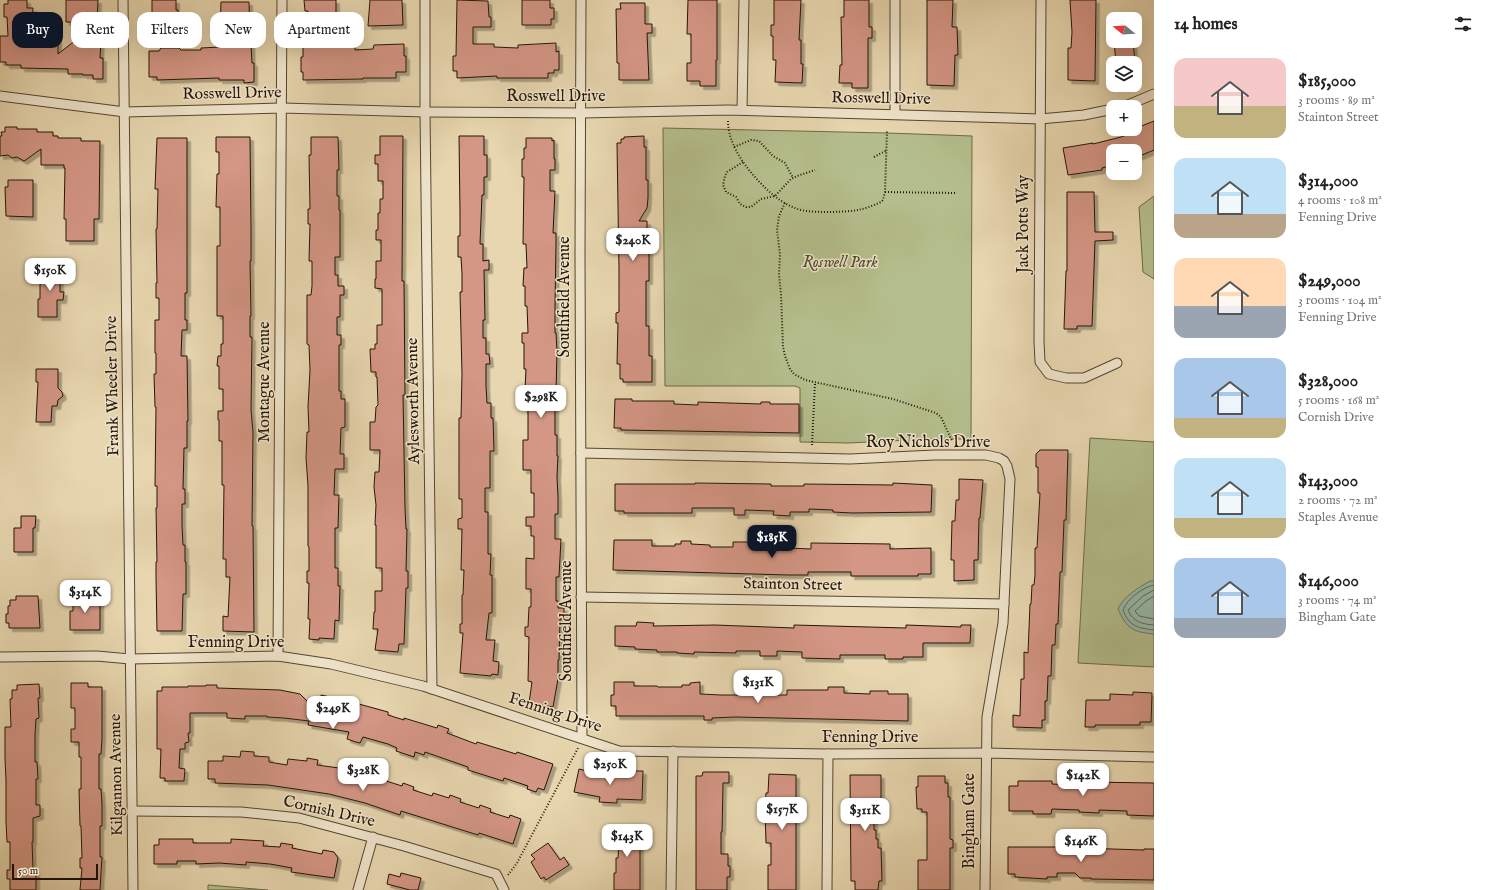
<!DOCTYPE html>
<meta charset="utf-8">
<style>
:root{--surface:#fff;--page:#f2f2f2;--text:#222;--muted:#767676;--accent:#111827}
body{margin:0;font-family:"IM FELL English",serif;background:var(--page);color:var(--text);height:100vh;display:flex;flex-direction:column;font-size:15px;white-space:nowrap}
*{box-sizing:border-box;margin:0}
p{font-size:13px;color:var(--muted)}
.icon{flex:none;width:22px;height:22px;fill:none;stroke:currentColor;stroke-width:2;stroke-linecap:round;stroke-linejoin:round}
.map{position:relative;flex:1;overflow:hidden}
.panel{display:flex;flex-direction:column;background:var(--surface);width:340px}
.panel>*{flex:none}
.hud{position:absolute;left:12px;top:12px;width:380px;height:36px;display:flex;gap:8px}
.needle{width:26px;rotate:288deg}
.buttons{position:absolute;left:1106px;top:12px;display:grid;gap:8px}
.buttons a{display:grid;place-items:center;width:36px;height:36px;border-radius:8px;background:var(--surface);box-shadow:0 4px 16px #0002;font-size:20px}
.scale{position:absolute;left:12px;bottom:10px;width:86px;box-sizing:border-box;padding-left:4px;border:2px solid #241506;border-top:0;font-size:11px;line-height:14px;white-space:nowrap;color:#241506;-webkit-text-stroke:3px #efe4cb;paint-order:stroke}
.price{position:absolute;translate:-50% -34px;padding:0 9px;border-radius:8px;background:#fff;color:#222;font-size:13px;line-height:26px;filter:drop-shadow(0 1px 2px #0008)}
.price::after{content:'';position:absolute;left:50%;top:24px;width:12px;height:9px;margin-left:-6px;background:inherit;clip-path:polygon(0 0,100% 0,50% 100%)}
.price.on{background:var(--accent);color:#fff}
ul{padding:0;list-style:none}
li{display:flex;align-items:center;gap:12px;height:100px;padding:0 20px}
li span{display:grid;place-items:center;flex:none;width:112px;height:80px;border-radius:12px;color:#555}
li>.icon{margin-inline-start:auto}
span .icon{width:48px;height:48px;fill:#fffc;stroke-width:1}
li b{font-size:17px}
h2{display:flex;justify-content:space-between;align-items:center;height:48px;padding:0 20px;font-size:17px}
.tag{padding:0 14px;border-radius:12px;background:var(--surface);box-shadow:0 4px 16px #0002;font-size:14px;line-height:36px}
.tag.on{background:var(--accent);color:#fff}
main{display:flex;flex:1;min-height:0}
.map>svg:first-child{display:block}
</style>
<main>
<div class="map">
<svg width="1154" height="890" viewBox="0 0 1154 890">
<defs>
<filter id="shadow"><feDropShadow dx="3.5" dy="3.5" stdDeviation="0" flood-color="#0004"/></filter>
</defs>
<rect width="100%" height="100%" fill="#e7d6af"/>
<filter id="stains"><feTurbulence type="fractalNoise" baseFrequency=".005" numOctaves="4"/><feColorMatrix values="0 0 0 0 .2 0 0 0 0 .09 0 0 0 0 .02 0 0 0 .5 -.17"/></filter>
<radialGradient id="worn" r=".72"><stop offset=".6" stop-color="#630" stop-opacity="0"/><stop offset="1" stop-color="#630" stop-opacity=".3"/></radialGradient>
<g fill="#b4be8c" stroke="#6c6a49">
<path d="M663,128L887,133L972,136L971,439H933L848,443L800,442V388L795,386H665Z"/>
<path d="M1154,196V279L1143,272L1139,207Z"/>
<path d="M1090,438L1154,442V667L1078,663Z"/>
<path d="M208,885L267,890H268H208Z"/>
</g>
<path fill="#97b9aa" stroke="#697768" d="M1150,581H1154V634C1133,632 1127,629 1118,609C1124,596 1138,588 1150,581Z"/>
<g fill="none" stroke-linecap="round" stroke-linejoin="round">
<g stroke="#5e6758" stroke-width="1">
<path d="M1154,585C1143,587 1127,599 1123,610C1129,626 1137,628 1154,630"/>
<path d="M1154,590L1143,596L1128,610C1133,622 1142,624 1154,625"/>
<path d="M1154,596L1146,601L1135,611L1139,616L1154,619"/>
</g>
</g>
<g fill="#d49685" stroke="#241506" filter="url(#shadow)">
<path d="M8,0H27V8H33L32,18H17V40L58,39V54L72,43L77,41L95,40V41H101L100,58H103V79H93V75H83V74H68V69L21,68V65H6V62H0V36H8L7,17H4V4H8Z"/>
<path d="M66,0H98L97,22H66Z"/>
<path d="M152,0H176V10H178V31H152Z"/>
<path d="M304,0H336V21H340L339,45H355V50L373,49L374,45L404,44V56H406V72H396V78H363V79L303,80V72H301V57H303V44H308V11H305Z"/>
<path d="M370,0H402L403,25L368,26Z"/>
<path d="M457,0L488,1L489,17H491V27H473V44H494V47L518,48V45L556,43V52L559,51V70H554V73H548V78H497V76L457,78V71H453V56H456Z"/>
<path d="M522,0H550V8H554V19H551V25H522Z"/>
<path d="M688,0H717V60H716V86H700V81H687V63H691V34H687Z"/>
<path d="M774,0H801L799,40H801V64H803L802,83L775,82L776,60H773V36H771V25H774Z"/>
<path d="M844,0H869V27H872V38H868V88H852V83H839L840,65H842L841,17H844Z"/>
<path d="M927,0H953L952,27H957L958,55H955L954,86L927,85Z"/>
<path d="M1070,0H1096L1095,81L1068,80V48H1071L1072,32Z"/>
<path d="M221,2H249L250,44H251L252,63H254V82L244,83V80H219V78L157,80V77H149V51H159L161,48H179L181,50H201V48L220,47V45L232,44V30H220Z"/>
<path d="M620,3H645V24H652V33H647L649,80H619V63H617L616,9H621Z"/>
<path d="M1114,41H1133L1135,62L1116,63Z"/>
<path d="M1154,121V150L1135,158V151H1113V165L1102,168V170L1068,175L1063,148L1093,143V144L1121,137L1140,130L1139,127Z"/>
<path d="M5,127H17V129H37V132H53V136H58V138H81V141H100L99,219H94V241H66V219H64L65,168H64V165H41V149L27,159L24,161L17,157L12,158L8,155L0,156V136H2L1,132H5Z"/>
<path d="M380,136H403L402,276V281H404L405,395H403L405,508L406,529H407L406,571H408V588H406L404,644H399L398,652L375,650L378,629H373L374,612H375V591H382V568H376V525H375L376,505L374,487L375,472H379L380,450H370V422H375L376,407L378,405L377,377H376V372H371L370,349H375V344H377V325H382V289L375,288V279H376V261H381V240H376V230H378V213H380V199H383V181H378V164H375V155H380Z"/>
<path d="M459,136H484V155H487V177H484V195H482L480,244H483V261L489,260V270H484L485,320H483V338H486V354H489L490,364H486V386L487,403H491V418H493L494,451H490V488H485V512H488V554H491L490,575H492V613H489L486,640H495L493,661L499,662L498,675L492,674L491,676L460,673L463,633H460V624H462V595H463L464,570H461L462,529H458V519L462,518V499H459V418H461L462,374L460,292H462V274L461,257H458V236H460V213Z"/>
<path d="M644,136V147H646V180H648V198L647,208L639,221H647V242H649V281H646V326H649V356H652V382H623V379H620V364H617L618,323H616V313L619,312V269L617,143H621V139H624V137Z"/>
<path d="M216,137H250L251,228V261H250L251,316H250V337H252L251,410L253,432L252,526H253L254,632L223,631V616L228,617L230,577H226V559H223L224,485H222V441H219V420H218V411H223V389H219V366H217L218,356H221V344H223V316H217V246H220V207H216L217,174H219V152H216Z"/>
<path d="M311,137H338L339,170H337V196H339V210H340V257H335V275H338V286H344V295H340V317H337V335H341V345H339V391H341V399H345V427L341,428L340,454H344V469H335L334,495H339L338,528H335V568H338V586H340L339,621L335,620L334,639L319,638V640L309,639L310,619H308L309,583H307V571H309V547L308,546V486L306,458L307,432H309L308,407L310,370L309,345L307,344V295H311L312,286V261H309L310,224H308V209H310L309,155H311Z"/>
<path d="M157,138H187V293H185V320H187V330H182L181,356H187L188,421H187V448H184L183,489H185V504H182V525L183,545H185V562H186V594H183L182,631H157L156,577V562H157L156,508H157V486H155L156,407H155L154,374H156V353H155V320H159V298H156V283H157L156,229H157L158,189H155Z"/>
<path d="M526,138H552V141L554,140V159H555V170H550V191H555L553,233H556V244L555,306V333H556L557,351L556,393H557V404H555V435H557V456H558L557,477L558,497V514H555V539H561L559,577H556V601H558V608H564V619H560L559,660H558V679L553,707L529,703L532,682L528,681L529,637L525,636V627H528L529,607H531V589H526V558L534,559V536H531V526H526V517H534V493H531V470H523V440H528V410H524L526,369H524V343H522V333H528L527,306H525V286H523L524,268H527L526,244H523L524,177H522V159H524V148H526Z"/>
<path d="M8,180H33V217L6,216L5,187H8Z"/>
<path d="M1067,192H1094L1095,232H1113V240L1095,241L1092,326H1077V329H1064L1066,271H1067Z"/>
<path d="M40,267H60V292H64L63,300H57V317H38V299H40Z"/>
<path d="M36,369H58V388L62,392L63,396L58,400L57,406H52L51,422H36L38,382H36Z"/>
<path d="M615,399H632V401H674V404L698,405V402L761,404V402H770V404H799V433L621,430V428H614Z"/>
<path d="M1040,450H1068L1066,520H1064L1062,572H1060L1058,624H1056L1055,645H1052L1051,676H1048L1047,701H1045V720H1042V728L1013,727V715L1020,716L1021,679H1024V652L1028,653L1030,604H1031L1032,585H1034L1035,575V548H1037L1040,493H1038V467H1036V454Z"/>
<path d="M959,479L983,480L980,518H979L978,560H974V580L954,581V560H951L952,521H955L956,500H959Z"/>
<path d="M695,483L771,484V486H804V484L893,485V483L932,485L931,512L852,513L833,512V510L809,509V512H790V516L773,515L774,511L745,510V515H734V508H692V513H624V511H615V484H695Z"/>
<path d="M21,516H36L35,528H33V552H14V528H21Z"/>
<path d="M614,540H652V546H675V544H681V541H691V544L710,545V547H733V542H749L781,543V546H789V548L811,549V543L890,544V549L931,548V574H918V576H851V572H808V575H788L613,570Z"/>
<path d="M16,596H38L40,628H9V623H6V614H8V606H10V600H16Z"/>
<path d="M73,596H97V601H100V630H70V611H73Z"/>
<path d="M637,622L654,623L653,626L715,625L794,628V625L906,628V625L961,627V625H971L970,643H923V657H903V659H885V655H840V659L802,658V652L777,651V656H760V651H736V653L694,652V654L677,653V652H657V650L635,649V647L615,646V626H636Z"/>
<path d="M614,682H634V686H657L658,687H682V685H690V683L700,682V694L721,695H745V689H763V695H787V690H828V687H844V693L870,694V691H888V694H908V721L735,717L712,718V720H704V716H616V706H611V695H614Z"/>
<path d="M71,683H88V687H102V739L101,754H99V789H101L102,804V826H100V857H102L100,890H80L82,868H80V858H82L81,826H80L79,789H81V757H79V742H71V729H75V708H71Z"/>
<path d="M39,684L40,698H38L39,718L36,719L35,734V762H37L38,779H36V805H40V816L33,818V842H32L33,869H36V890H10V879H7V870H10V842H7L6,821V780L5,759V727H11L10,699H12V690H17V685Z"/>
<path d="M206,685H217V688L280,690L300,694L312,706L314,697L321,699V695L348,701L388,712V715L404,720V718L437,728L438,725L449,729L447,733L476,744L477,742L516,754L517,752L553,764L544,790L538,788L536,792L527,789L528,786L504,778L503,781L468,770V767L425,752L424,755L415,752L414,757L396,751L397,748L388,744L363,737L360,743L356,742L347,739L349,732L308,725L309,721L284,718L267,717V716H245V719L227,718V713H190V733H188L189,742L185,743V749H180L179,768L185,769L184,781H165V778H160L161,749H157V691H162V687H188V686H206Z"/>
<path d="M1133,692L1152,693L1151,722H1140V725H1095V727H1085L1086,700H1110V694L1133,695Z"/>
<path d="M241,751L254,752V756L269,757V762L287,765L288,759L307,761V758L318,760L317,765L339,768V767L372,776L373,773L384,777L383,780L402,786L403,783L414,787L413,790L432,796L433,793L449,798L450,795L461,799L460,802L479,808L480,805L491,809L490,812L509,818L510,815L521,819L513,844L479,833L478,835L401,811L400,815L365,803L329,794L268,785L215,783V779H208V761H223V756L240,757Z"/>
<path d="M579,769L595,773V775L625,777V775L632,776V771H643L642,800L617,799V803L599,802L600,797L574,792Z"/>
<path d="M703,772H729V783H723V786L722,832H721V854H728V866H730V877H727V890H696V776H702Z"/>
<path d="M769,774L796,775V890H768V865H771V843H766L765,810L766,793H768Z"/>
<path d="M850,775H881V809H874V830H876V839H878V848H881L882,881H879L878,890H855V881H851Z"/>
<path d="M918,776H945V783H948V797H950V839L953,840V848H950V890H918V860H927V812H922V809H917L916,787H918Z"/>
<path d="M1018,781H1052V784L1073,785V783L1088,782L1154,783V816L1127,815V811L1099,810V813L1079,812V810L1052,809L1051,814H1033V811H1009V786H1018Z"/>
<path d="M609,827H637V832L640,831V890H614V873H616V858H618L619,840H609Z"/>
<path d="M159,839H193V843H231V839L264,841L263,846L280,847L281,843L293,845L292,848L322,854L323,850L334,852L338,858L334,878L291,872L292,868L270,864L246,862V865L219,863L196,864V861H177V864H154V845H159Z"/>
<path d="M548,843L560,860L564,857L569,865L546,880L544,877L541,879L531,862L535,859L531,855Z"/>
<path d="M1071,844H1080V848L1144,850V849H1154V880L1091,879V878H1080L1075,873H1057V877H1047V879L1015,877V874H1008V847H1071Z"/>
<path d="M401,873L421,878L418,890H410L387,884L389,874L400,877Z"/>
</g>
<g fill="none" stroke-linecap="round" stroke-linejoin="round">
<defs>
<g id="minor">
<path d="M123,0L133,890"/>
<path d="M425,0V112L432,689"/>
<path d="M581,0L580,255L582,738"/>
<path d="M895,0V114"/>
<path d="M1041,0L1039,341L1040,362L1049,374L1066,378H1084L1117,363"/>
<path d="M0,96L125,112L282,108L425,112L581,113L728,110L1040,119L1084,115L1113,109"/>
<path d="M1123,107L1154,94"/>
<path d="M742,110L744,0"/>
<path d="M581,453L850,459L935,455H986L999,458L1004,461L1007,466L1010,479L1003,623L987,717L985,890"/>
<path d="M581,597L1004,604"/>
<path d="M278,656L282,0"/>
<path d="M0,657L97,656L130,659L278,656L331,664L423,686L619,751L828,754L986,753L1154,757"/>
<path d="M132,811L241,812L299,818L404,846L496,874L504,890"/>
<path d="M358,890L373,837"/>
<path d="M671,890L673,751"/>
<path d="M827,890L828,754"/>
</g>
</defs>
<use href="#minor" stroke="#554530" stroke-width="11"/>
<g stroke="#241506" stroke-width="2" stroke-dasharray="1 2" stroke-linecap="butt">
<path d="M728,121C728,139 738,156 749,170C764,188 782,207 806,211C815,212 824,212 833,212C855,211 861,211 881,202L883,200L885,192L887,131"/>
<path d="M734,147L751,140L759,141L773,156L785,163L793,178"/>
<path d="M874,157L887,150"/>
<path d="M743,162L727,172L725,176L723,185L726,192L736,197L740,204L746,207H751L761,199L775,196L791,179L797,176L815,170"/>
<path d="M885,192L956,193"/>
<path d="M785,203L779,216L777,230L780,254L779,275L781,294L783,347L785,356L790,369L794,374L805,380L893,399L936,413L941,417L952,441"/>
<path d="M812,445L815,383"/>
<path d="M508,875L517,863L578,748"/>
</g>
<use href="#minor" stroke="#efe4cb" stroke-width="9"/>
</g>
<g text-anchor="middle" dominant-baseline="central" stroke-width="3" stroke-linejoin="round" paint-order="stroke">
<g font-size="16" fill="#241506" stroke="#efe4cb">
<text transform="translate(232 94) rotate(-1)">Rosswell Drive</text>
<text x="556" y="97">Rosswell Drive</text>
<text transform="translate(881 99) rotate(1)">Rosswell Drive</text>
<text transform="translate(1024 224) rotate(-90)">Jack Potts Way</text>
<text transform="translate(565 297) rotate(-90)">Southfield Avenue</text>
<text transform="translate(265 382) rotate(-90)">Montague Avenue</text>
<text transform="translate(113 386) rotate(-91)">Frank Wheeler Drive</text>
<text transform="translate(414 401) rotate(-91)">Aylesworth Avenue</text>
<text x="928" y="443">Roy Nichols Drive</text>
<text transform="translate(793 585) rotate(1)">Stainton Street</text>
<text transform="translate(567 621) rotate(-90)">Southfield Avenue</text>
<text x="236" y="643">Fenning Drive</text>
<text transform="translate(555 713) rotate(18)">Fenning Drive</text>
<text x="870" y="738">Fenning Drive</text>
<text transform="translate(117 775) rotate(-91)">Kilgannon Avenue</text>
<text transform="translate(329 812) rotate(13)">Cornish Drive</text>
<text transform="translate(970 821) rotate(-90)">Bingham Gate</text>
</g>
<g font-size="16" font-style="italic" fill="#4f482e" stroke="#efe4cb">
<text x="840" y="263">Roswell Park</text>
</g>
</g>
<rect width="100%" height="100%" filter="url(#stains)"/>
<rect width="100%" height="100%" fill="url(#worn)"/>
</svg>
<div class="buttons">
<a><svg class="needle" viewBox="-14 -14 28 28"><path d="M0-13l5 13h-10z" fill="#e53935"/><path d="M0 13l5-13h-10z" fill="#767676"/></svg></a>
<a><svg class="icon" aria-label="layers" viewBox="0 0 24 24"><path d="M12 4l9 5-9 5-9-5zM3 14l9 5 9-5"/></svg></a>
<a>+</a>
<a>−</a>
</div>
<div class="scale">50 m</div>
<b class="price" style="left:633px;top:262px">$240K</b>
<b class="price" style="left:50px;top:292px">$150K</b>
<b class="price" style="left:541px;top:419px">$298K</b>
<b class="price on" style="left:772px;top:559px">$185K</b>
<b class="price" style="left:85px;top:614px">$314K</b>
<b class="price" style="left:758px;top:704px">$131K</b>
<b class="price" style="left:333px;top:730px">$249K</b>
<b class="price" style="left:610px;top:786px">$250K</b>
<b class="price" style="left:363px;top:792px">$328K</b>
<b class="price" style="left:1083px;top:797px">$142K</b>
<b class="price" style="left:782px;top:831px">$157K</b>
<b class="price" style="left:865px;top:832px">$311K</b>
<b class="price" style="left:627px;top:858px">$143K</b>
<b class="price" style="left:1081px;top:863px">$146K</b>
<div class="hud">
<a class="tag on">Buy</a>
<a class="tag">Rent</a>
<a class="tag">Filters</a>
<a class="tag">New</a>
<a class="tag">Apartment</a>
</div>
</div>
<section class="panel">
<h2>14 homes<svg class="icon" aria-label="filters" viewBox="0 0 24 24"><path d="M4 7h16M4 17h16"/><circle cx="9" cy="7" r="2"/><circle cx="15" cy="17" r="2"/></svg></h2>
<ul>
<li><span style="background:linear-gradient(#f6c9c9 60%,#c2b280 0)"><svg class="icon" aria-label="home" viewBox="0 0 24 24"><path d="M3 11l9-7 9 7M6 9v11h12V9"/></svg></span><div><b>$185,000</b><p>3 rooms · 89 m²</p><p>Stainton Street</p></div></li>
<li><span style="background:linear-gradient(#bfe0f5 70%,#b9a48a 0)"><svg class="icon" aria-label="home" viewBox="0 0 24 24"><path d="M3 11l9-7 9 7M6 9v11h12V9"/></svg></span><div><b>$314,000</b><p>4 rooms · 108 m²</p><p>Fenning Drive</p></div></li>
<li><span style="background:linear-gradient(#ffd9b3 60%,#9aa5b1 0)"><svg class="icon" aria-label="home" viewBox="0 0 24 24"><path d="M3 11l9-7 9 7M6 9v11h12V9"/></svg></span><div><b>$249,000</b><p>3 rooms · 104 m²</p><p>Fenning Drive</p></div></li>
<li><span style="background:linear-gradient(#a9c7e8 75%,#c2b280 0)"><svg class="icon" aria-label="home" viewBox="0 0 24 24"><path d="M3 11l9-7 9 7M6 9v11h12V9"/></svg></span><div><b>$328,000</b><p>5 rooms · 168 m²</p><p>Cornish Drive</p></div></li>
<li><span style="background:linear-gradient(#bfe0f5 75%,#c2b280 0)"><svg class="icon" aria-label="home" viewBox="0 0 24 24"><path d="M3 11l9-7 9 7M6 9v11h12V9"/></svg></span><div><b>$143,000</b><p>2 rooms · 72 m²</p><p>Staples Avenue</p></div></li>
<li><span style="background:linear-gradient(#a9c7e8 75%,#9aa5b1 0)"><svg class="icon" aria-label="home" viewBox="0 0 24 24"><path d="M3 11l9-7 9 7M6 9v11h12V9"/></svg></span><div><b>$146,000</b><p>3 rooms · 74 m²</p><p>Bingham Gate</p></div></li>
</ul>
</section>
</main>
